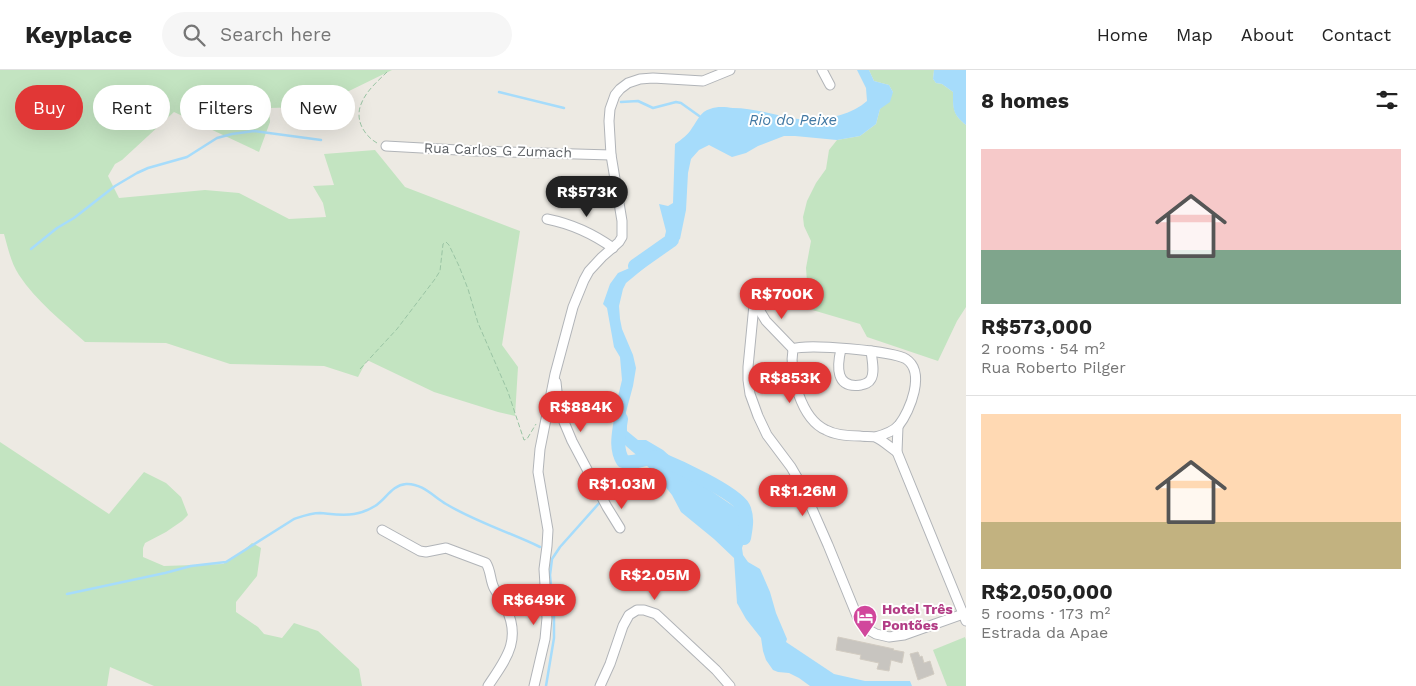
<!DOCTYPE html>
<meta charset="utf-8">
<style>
:root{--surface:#fff;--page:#f6f6f6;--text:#222;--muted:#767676;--line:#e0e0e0;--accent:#e13736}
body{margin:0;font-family:"Work Sans",sans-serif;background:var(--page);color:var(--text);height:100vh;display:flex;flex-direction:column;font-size:19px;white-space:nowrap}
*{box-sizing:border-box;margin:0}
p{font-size:16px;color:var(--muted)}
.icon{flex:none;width:28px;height:28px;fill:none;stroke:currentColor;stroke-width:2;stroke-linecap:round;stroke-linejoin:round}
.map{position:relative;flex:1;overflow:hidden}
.side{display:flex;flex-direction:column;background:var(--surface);width:450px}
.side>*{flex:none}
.top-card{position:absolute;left:15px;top:15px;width:475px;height:45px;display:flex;gap:10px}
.price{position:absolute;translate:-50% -42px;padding:0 11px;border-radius:18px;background:var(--accent);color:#fff;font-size:16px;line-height:32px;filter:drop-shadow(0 1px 2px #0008)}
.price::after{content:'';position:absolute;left:50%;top:30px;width:15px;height:11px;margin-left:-8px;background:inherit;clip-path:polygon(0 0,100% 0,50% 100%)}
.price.current{background:#222;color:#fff}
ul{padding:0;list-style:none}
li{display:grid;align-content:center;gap:10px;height:265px;padding:0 15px}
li+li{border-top:1px solid var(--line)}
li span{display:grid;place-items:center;height:155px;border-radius:0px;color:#555}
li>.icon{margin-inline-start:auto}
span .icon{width:90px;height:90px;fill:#fffc;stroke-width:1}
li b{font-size:21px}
h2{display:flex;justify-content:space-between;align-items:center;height:60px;padding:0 15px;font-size:21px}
.chip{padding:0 18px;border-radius:22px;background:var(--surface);box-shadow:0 5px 20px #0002;font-size:18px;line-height:45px}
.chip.current{background:var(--accent);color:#fff}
header{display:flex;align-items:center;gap:30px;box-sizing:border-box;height:70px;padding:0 25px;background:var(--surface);border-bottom:1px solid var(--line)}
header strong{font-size:24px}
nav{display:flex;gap:28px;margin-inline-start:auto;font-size:18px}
.search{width:350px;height:45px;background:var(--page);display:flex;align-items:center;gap:12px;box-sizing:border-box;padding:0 18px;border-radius:28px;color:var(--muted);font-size:19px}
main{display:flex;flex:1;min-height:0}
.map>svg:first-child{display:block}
</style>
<header>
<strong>Keyplace</strong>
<div class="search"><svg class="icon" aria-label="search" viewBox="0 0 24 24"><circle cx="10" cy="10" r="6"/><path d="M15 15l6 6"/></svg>Search here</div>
<nav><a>Home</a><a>Map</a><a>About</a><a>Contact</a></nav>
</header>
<main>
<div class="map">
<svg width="966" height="616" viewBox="0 0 966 616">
<rect width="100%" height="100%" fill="#edeae3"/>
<g fill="#c3e4c1">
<path d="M0,0H392L349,21L304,37L269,38L270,52L259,82L174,42L122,90L115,94L108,106L119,128L205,120L239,123L289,149L326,147L323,133L313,116L334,115L324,84L375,80L405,117L520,161L502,275L518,297L515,346L498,342L434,322L367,290L358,307L324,296L230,294L166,273L85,272C62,251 36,231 19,205C11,193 8,178 4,164H0Z"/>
<path d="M869,0H934L933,9L936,13L942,14L953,22C953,38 953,45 966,55V237L957,251L938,291L867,267L860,254L809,239L806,198L811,171L804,156L803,147L807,131L816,113L826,99L829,80L837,70L860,66L876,54L880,39L893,22L889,15L874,11Z"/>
<path d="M0,372L109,444L144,402L166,413L181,427L188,445L182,451L166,462L145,473L143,478V487L164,496L223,494L244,480L252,473L261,478L257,506L236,532V542L258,557L264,564L282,568L294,553L318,561L359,599L362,616H154L110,597L107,616H0Z"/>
<path d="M965,567L966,570V616H947L933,580Z"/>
</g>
<g fill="#a6dcfb">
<path d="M857,0H869L874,11L889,15L893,22L890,32L880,39L876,54L860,66L837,70L795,66H784L758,76L746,83L732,87L709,75L699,80L691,89L688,103L686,140L680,169L643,199L626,213L623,219L619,236L620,249L622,259L633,285L636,298L633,316L626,342L627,361L638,370H646L663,380L701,414L739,440L748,452V460L742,478L743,485L748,492L760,499L770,522L776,543L787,569L786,572L834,604L865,611H910L912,616H810L799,608L789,603L778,602L773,600L766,590L763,581L761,568L746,549L737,533L734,488L714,469L681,442L672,425L659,409L641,389L626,376L615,363V339L622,310L620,287L614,277L607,238L603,234L610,214L618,203L632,197L641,187L654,184L659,180L664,172L666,161L659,134L668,136L673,133L675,74C682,69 688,65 692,58C698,50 700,42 710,39C717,36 726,37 733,38C755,38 776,46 798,49C820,52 850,46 867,31L866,18Z"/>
<path d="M934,0H966V55C952,44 953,38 953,22L942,14L936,13L933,9Z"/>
</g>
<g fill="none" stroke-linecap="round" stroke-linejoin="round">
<g stroke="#a6dcfb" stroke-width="2.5">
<path d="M499,22L564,38"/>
<path d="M621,32L638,31L653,38L676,32L681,33L702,48"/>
<path d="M31,179L57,158L74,148L115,116L137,103L148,98L187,87L217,68L232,64L254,61L321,70"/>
<path d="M604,426L615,414L629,393"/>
<path d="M67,524L165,503L191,496L226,492L294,449C303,446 311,443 320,443C332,444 342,446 354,444C361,443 370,439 375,436C386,429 392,415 406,414C422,413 434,427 446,434C476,452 509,462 540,477"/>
<path d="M546,616L554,568V546L550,505L552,489L560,477L601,431"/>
</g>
<g stroke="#a6dcfb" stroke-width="14">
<path d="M635,196L672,170V167"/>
<path d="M621,349C619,363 615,378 623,391C633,396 645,386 658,388C675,395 735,422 743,437C748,447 746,457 744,468"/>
</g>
</g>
<g fill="#c8c5c0" stroke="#d2ccc2">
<path d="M838,567L894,579L893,580L904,582L902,593L891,590L889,601L877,599L879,593L860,589L861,585L836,580Z"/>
<path d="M918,582L920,587L922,586L924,593L930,591L934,604L918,610L910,584Z"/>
</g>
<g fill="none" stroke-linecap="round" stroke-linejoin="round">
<defs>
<g id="minor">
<path d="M822,0L830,15"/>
<path d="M386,76L476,81L611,85"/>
<path d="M547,149C572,154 592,163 613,178"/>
<path d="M756,214L748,297V310L750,324L758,346L767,365L791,397L802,416L828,475L857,546L867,559L876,564L889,567L904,565L966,543"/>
<path d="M755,233L766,251L793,279"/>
<path d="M841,279C837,296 835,319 861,315C865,314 869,313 871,309C875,302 872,290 871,281"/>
<path d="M556,312L558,331L564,352L572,371L607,437L620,458"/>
<path d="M898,356L897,382L966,551"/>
<path d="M875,367C883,365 893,362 899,355C910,341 926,302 906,289C894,281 805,273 793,279C789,303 801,349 826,360C835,365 849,366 860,366C864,367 871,366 875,367C881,369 891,378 897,382"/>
<path d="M382,460L420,481L426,482L446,478L486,493C491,501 490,510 494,518C498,525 503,531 506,538C522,571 505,590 488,616"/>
<path d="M534,616L545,569L547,548L544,499L547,476L548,460L538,402L540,379L555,304L573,237L584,210L589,201L602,187L619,172L622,167V151L611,85L609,51L610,39L615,25L620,19L628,13L640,9L653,8L703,11L730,0"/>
<path d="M600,616L610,594L623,556L629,545L637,540H644L656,544L716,600L730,616"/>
</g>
</defs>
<use href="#minor" stroke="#b1b4b8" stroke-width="11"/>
<g stroke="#9ac4a4" stroke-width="1" stroke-dasharray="5 2.5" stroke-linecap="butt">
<path d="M377,73C363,65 354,48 362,32C367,20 379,10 388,1"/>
<path d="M360,299L397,259L435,209L440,201L443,174L446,172L449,175L459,196L468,219L478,253L508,322L524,370L527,369L536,354"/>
</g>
<use href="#minor" stroke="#fff" stroke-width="9"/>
</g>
<defs>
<symbol id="hotel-pin" viewBox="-11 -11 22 30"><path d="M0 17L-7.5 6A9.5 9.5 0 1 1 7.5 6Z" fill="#d1479c" stroke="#fff"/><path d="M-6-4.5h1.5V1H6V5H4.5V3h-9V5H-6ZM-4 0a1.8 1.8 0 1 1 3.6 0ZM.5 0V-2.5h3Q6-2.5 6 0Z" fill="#fff"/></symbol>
</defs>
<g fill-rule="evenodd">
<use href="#hotel-pin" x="851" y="533" width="28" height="38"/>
</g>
<g text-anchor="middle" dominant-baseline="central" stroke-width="4" stroke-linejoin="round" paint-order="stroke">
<g font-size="14" fill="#5b5f63" stroke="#fff">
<text transform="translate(498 80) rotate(2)">Rua Carlos G Zumach</text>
</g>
<g font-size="14" font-weight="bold" fill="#b23c85" stroke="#fff" text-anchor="start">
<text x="882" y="539">Hotel Três<tspan x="882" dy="16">Pontões</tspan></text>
</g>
<g font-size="15" font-style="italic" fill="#4178a3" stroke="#fff">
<text x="793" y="50">Rio do Peixe</text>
</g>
</g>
</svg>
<b class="price current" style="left:587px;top:148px">R$573K</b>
<b class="price" style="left:782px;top:250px">R$700K</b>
<b class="price" style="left:790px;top:334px">R$853K</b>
<b class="price" style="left:581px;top:363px">R$884K</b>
<b class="price" style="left:622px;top:440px">R$1.03M</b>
<b class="price" style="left:803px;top:447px">R$1.26M</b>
<b class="price" style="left:655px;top:531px">R$2.05M</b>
<b class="price" style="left:534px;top:556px">R$649K</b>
<div class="top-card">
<a class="chip current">Buy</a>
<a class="chip">Rent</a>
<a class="chip">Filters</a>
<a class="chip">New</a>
</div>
</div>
<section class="side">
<h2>8 homes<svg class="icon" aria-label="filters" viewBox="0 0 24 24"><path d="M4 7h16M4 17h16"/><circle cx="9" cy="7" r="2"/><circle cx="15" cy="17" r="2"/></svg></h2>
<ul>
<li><span style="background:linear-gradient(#f6c9c9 65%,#7fa58c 0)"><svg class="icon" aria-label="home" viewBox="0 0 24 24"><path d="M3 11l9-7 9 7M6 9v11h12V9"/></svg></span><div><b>R$573,000</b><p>2 rooms · 54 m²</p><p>Rua Roberto Pilger</p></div></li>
<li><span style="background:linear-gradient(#ffd9b3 70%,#c2b280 0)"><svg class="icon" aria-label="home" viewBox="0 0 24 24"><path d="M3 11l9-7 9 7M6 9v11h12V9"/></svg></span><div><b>R$2,050,000</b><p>5 rooms · 173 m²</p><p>Estrada da Apae</p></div></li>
</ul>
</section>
</main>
